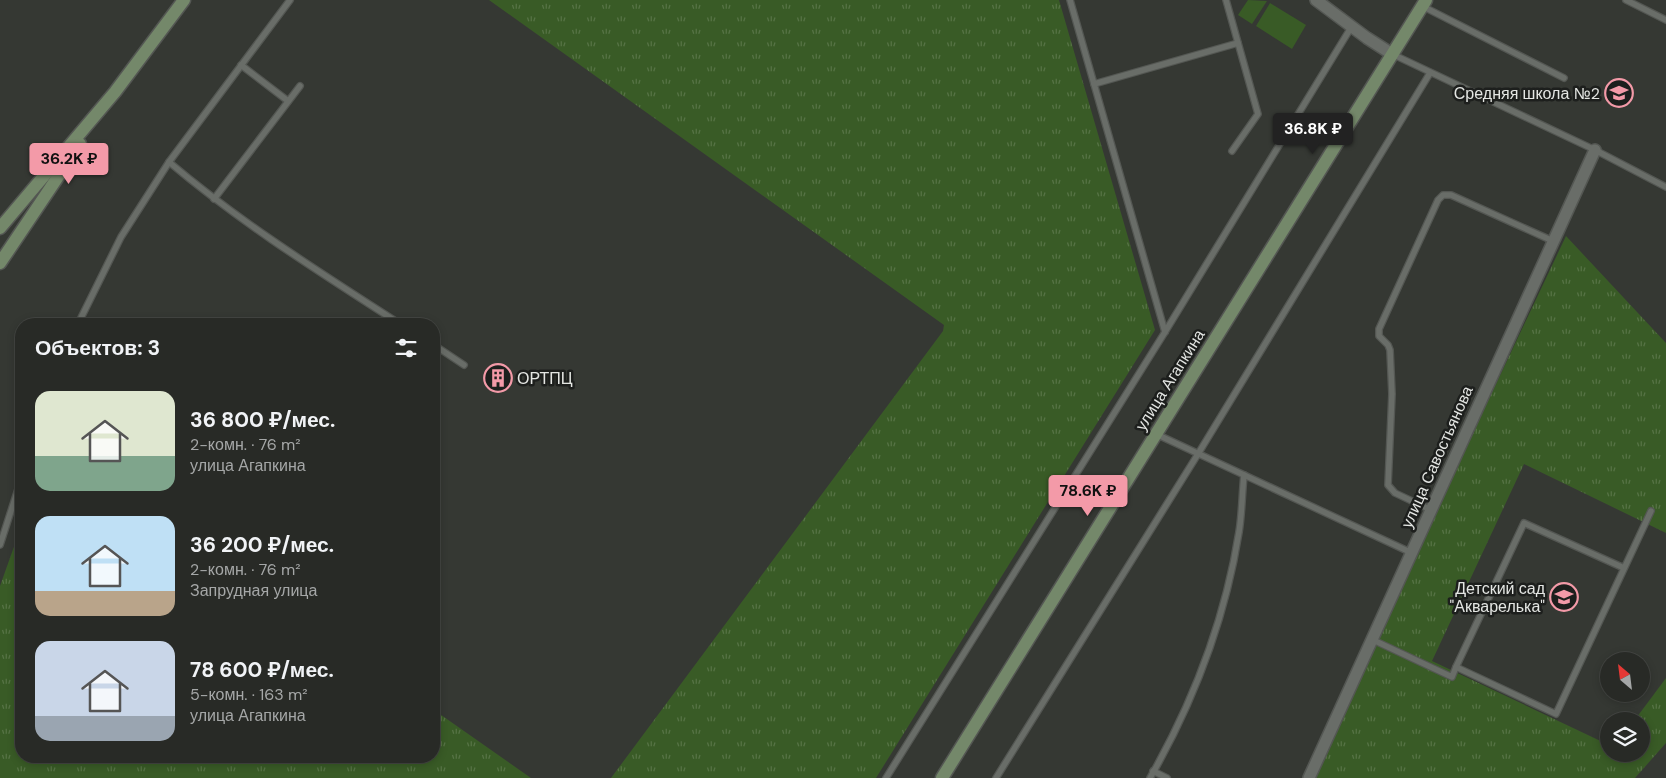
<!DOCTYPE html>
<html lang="ru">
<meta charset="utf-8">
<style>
:root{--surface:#282a26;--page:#30322e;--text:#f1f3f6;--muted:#a5a7a7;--line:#444643;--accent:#f39aa8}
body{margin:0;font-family:"DM Sans",sans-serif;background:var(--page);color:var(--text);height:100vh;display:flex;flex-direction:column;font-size:19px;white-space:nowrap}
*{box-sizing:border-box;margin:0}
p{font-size:16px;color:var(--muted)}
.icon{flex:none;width:28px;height:28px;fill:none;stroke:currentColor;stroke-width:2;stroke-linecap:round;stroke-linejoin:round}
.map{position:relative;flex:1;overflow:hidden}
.sheet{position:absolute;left:15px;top:318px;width:425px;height:445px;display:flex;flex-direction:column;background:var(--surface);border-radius:20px;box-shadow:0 2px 8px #0003,0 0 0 1px var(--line)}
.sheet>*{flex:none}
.needle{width:32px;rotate:332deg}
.buttons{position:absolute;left:1600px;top:652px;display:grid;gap:10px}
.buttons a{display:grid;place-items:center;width:50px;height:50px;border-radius:50%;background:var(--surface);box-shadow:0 2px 8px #0003,0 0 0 1px var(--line);font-size:25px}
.price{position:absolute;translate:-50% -42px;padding:0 11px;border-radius:5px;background:var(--accent);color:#111;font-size:16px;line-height:32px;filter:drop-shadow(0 1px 2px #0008)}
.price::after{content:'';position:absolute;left:50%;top:30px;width:15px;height:11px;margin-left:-8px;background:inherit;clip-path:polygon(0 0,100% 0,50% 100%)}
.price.on{background:#222;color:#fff}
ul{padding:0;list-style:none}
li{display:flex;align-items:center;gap:15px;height:125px;padding:0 20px}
li span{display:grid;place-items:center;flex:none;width:140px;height:100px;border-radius:15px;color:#555}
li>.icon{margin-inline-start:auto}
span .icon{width:60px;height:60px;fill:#fffc;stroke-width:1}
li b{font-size:21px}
h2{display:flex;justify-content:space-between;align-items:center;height:60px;padding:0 20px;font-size:21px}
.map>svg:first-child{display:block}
</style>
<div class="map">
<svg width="1666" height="778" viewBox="0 0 1666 778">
<defs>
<pattern id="grass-tufts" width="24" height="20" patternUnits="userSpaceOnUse" patternTransform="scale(1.25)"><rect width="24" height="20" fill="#395b26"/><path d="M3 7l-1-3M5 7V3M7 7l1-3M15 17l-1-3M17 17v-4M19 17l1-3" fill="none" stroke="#567345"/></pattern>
</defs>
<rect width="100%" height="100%" fill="#353833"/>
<g fill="url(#grass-tufts)">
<path d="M489,0H1059L1155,330L876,778H611L943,331L944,325Z"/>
<path d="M1566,236L1666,343V533L1524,464L1432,661L1609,745V754H1641V721H1634L1666,678V743L1635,778H1316L1487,403Z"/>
<path d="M21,527V756H434V710L531,778H0V586Z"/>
</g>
<g fill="#395b26">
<path d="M1248,0L1267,1L1252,24L1238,15Z"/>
<path d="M1270,3L1306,25L1292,49L1256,26Z"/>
</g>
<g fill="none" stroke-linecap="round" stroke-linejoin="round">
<defs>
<g id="lane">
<path d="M290,0L169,162C241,223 321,273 400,324"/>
<path d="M1070,0L1165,332"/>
<path d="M1226,0L1258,114L1232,151"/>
<path d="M1626,0L1666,20"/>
<path d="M1422,6L1564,78"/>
<path d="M1392,54L1595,150L1666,187"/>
<path d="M241,65L288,101"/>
<path d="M1094,84L1238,43"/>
<path d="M214,199L300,86"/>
<path d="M78,324L121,237L169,162"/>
<path d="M434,345L464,365"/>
<path d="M1156,434L1412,553"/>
<path d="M1431,510L1395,493L1388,485L1392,394L1390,350L1388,345L1379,336V329L1438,200L1443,195H1451L1553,241"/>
<path d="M0,545L21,480"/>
<path d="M1624,568L1524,523L1456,667L1556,714L1651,511"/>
<path d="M1371,639L1452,677L1456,667"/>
<path d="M1153,771L1167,778"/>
<path d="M886,778L1165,332L1352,26"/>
<path d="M996,778L1198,454L1430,73"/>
<path d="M1150,778C1194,701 1225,620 1239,532C1242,514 1242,494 1244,475"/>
</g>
<g id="street">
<path d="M1316,0L1367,38L1392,54"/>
<path d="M1309,778L1595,150"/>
</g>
<g id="secondary">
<path d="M0,228L115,92L184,0"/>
<path d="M0,263L80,144"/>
<path d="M942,778L1426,0"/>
</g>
</defs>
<use href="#lane" stroke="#545753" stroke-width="8"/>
<use href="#street" stroke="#545753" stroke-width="14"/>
<use href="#secondary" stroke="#545753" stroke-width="15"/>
<use href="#lane" stroke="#696d68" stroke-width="5.5"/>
<use href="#street" stroke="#696d68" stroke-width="11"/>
<use href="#secondary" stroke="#74886a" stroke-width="12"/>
</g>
<defs>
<symbol id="school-ring" viewBox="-11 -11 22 22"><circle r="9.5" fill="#1d1f1d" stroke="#f39aa8" stroke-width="1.5"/><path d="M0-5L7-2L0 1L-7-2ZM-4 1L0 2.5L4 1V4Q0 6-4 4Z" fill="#f39aa8"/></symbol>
<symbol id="building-ring" viewBox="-11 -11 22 22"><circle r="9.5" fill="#1d1f1d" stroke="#f39aa8" stroke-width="1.5"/><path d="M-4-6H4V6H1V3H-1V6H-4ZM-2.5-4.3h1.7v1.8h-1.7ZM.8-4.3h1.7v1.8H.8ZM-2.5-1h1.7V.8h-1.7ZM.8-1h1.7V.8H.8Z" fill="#f39aa8"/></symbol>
</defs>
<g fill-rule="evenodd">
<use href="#school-ring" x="1603" y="77" width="32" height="32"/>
<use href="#building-ring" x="482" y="362" width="32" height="32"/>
<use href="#school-ring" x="1548" y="581" width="32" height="32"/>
</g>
<g text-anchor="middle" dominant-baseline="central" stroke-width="5" stroke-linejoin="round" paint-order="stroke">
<g font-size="16" fill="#e4e6e3" stroke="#1d1f1d" text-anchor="end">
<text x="1600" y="93">Средняя школа №2</text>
<text x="517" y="378" text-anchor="start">ОРТПЦ</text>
<text x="1545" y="588">Детский сад<tspan x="1545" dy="18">"Акварелька"</tspan></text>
</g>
<g font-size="16" fill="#e4e6e3" stroke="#1d1f1d">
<text transform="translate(1170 380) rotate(-58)">улица Агапкина</text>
<text transform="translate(1437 457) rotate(-66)">улица Савостьянова</text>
</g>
</g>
</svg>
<div class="buttons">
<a><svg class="needle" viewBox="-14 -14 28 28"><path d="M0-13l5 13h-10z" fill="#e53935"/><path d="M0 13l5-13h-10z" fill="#a5a7a7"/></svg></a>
<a><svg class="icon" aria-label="layers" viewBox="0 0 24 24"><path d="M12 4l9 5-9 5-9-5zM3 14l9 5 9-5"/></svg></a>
</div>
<b class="price on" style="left:1313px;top:155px">36.8K ₽</b>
<b class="price" style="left:69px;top:185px">36.2K ₽</b>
<b class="price" style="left:1088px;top:517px">78.6K ₽</b>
<section class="sheet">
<h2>Объектов: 3<svg class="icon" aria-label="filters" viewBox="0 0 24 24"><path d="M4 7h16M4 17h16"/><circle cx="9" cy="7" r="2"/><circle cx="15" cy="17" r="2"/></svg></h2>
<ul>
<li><span style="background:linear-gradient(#dfe7d0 65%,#7fa58c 0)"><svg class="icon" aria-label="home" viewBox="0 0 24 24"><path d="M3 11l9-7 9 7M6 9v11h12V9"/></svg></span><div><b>36 800 ₽/мес.</b><p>2-комн. · 76 m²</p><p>улица Агапкина</p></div></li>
<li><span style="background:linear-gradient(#bfe0f5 75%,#b9a48a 0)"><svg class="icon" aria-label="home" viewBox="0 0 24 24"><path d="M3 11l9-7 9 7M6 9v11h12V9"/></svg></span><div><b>36 200 ₽/мес.</b><p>2-комн. · 76 m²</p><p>Запрудная улица</p></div></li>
<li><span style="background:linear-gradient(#c9d6e8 75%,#9aa5b1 0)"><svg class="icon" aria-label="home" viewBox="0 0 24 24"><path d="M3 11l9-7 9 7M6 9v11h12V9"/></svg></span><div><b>78 600 ₽/мес.</b><p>5-комн. · 163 m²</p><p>улица Агапкина</p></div></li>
</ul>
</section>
</div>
